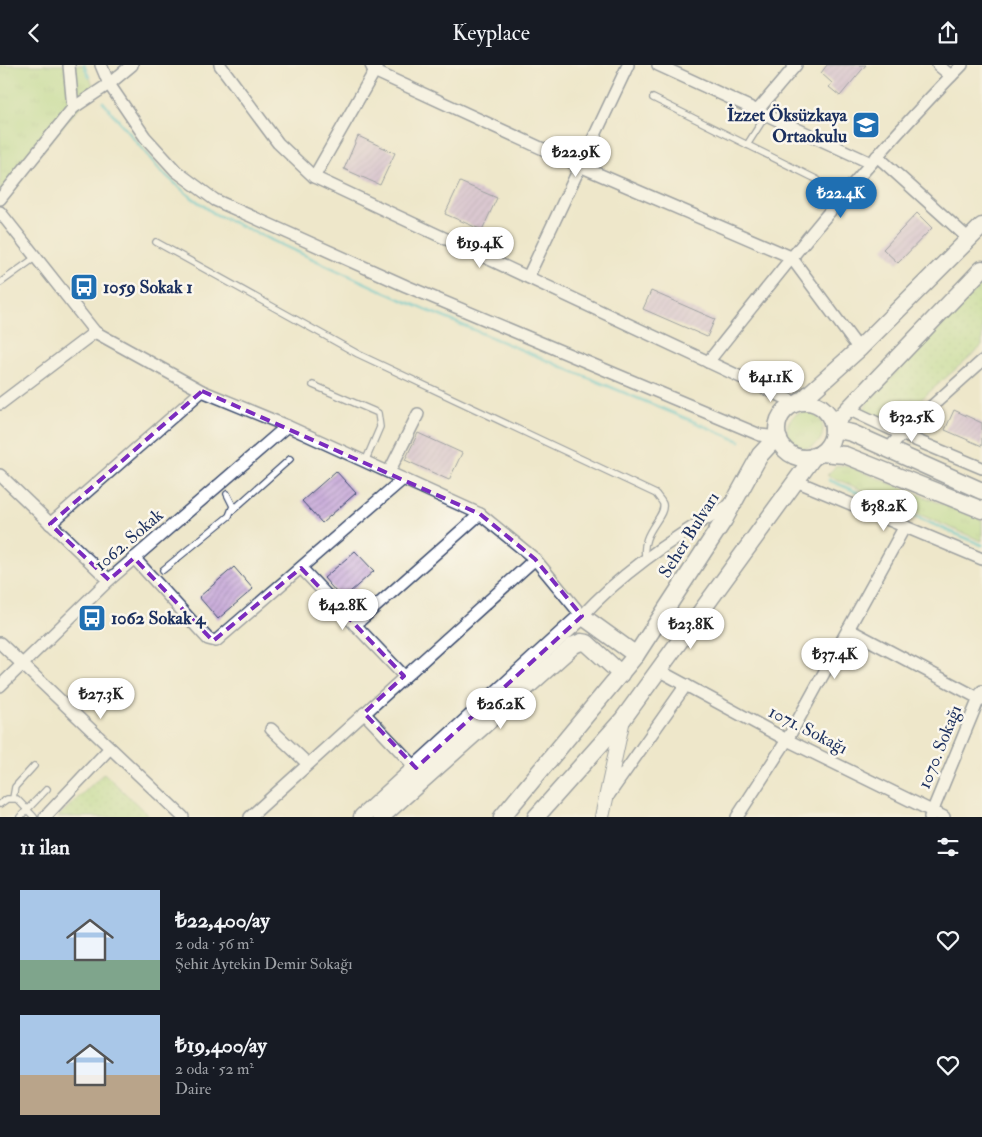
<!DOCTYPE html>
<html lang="tr">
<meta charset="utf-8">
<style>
:root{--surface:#171b24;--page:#20242c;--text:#f1f3f6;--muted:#9ea1a6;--accent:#1f6fb2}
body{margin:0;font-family:"IM FELL Double Pica",serif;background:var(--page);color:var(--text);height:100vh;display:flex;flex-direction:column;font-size:19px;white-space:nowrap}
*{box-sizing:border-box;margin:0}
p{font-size:16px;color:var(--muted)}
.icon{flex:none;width:28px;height:28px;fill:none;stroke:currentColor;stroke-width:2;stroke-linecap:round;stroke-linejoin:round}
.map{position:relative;height:752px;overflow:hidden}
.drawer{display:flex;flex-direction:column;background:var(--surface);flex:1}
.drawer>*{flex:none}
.price{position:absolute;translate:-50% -42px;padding:0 11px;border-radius:18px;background:#fff;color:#222;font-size:16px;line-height:32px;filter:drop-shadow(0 1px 2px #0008)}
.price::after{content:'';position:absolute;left:50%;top:30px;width:15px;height:11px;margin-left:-8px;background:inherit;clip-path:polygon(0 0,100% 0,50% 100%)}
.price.selected{background:var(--accent);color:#fff}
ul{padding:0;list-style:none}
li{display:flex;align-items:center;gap:15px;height:125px;padding:0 20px}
li span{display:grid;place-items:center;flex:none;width:140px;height:100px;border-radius:0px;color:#555}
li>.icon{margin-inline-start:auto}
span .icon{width:60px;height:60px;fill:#fffc;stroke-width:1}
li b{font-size:21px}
h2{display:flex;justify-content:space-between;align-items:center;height:60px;padding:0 20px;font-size:21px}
header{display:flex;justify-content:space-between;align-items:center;height:65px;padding:0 20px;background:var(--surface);font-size:22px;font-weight:600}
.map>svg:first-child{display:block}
</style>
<header><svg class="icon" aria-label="back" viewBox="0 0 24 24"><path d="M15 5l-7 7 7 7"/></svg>Keyplace<svg class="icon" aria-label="share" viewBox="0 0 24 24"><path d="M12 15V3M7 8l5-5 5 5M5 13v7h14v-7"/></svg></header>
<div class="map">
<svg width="982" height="752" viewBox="0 0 982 752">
<defs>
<pattern id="grass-tufts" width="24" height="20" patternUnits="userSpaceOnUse" patternTransform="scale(1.25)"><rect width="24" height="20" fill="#afd984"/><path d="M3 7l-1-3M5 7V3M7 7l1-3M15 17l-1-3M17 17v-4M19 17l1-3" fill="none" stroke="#96bb74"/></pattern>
<pattern id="park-dots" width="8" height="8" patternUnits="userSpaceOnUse" patternTransform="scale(1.25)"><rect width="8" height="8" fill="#afd984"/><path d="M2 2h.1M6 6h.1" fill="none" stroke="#96bb74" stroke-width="1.8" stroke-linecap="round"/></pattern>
<pattern id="building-hatch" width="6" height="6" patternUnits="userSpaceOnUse" patternTransform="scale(1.25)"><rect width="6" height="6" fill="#c1a0d7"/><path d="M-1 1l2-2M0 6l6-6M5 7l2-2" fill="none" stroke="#9c83b2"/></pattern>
</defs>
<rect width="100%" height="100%" fill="#fbf7ec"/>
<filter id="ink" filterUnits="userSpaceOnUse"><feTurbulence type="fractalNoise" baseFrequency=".02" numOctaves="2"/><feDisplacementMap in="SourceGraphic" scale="10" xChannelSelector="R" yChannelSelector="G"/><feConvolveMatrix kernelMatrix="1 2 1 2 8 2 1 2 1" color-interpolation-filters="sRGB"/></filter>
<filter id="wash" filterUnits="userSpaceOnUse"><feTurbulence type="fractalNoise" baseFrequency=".0096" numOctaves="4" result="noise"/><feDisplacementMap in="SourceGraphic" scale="20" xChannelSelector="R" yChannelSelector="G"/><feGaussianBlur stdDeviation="1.12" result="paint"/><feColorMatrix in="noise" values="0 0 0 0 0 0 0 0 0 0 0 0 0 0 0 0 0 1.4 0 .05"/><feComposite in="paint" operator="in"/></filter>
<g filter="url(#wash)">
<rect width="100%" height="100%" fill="#eee7cb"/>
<g fill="url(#grass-tufts)" stroke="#658471">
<path d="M0,0H84L95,24L0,135Z"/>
<circle cx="805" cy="365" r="18"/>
<path d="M845,400L982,455V476L827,410L836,401Z"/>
</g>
<g fill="url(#park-dots)" stroke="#658471">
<path d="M982,219V281L894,358L864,345L868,336Z"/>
<path d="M104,708L150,752H58Z"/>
</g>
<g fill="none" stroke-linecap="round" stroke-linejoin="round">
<g stroke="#54c1cb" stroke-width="3">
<path d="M84,0L89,12"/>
<path d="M103,37L161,106L187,129L215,149L400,234L740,376"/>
<path d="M829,415L982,480"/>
</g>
</g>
<g id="blocks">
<g fill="url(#building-hatch)">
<path d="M827,0H866L840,31L829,22L832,18L821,8Z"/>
<path d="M358,71L395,88L380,120L344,104Z"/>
<path d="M460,117L497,133L482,165L445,149Z"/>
<path d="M917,148L932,163L898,198L883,184Z"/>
<path d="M651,226L715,254L707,272L643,244Z"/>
<path d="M954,345L982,358V381L945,365Z"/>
<path d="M418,368L462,388L449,415L405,395Z"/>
<path d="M336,406L356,428L322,458L302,436Z"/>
<path d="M355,486L374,506L342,534L324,513Z"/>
<path d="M234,502L253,524L218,554L199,532Z"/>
</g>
</g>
</g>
<g filter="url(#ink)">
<use href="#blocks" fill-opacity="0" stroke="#3b4b6e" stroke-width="1"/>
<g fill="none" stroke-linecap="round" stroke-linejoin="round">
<defs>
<g id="service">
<path d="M653,33L818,115"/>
<path d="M747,80L766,50"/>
<path d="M156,177L358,289L656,429C658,432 662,436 663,439C666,453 638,468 646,496"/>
<path d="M0,218L36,192"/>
<path d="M313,320L378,348L380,362L365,397"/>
<path d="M233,445L290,394"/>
<path d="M163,505L229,451L233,441L227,429"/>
<path d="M13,733L15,722L34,701"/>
<path d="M0,739L7,734H17L34,752"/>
<path d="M20,752L47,724"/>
</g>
<g id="minor">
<path d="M69,0L73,43"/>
<path d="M101,0L109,19L145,72L176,106L215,135L406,221L760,370L778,372"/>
<path d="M220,0L278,78L314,112L796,338"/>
<path d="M371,0L374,6L582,102L791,192L859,284"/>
<path d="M658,0L871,98"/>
<path d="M938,0L951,11"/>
<path d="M757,46L796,0"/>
<path d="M877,91L969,174"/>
<path d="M314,112L378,0"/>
<path d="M0,134L73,43L109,19L132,0"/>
<path d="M0,147L95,267L202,326L287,361L480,449L535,494L582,551C624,505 680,468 733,438"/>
<path d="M528,212L628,0"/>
<path d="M708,297C789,195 870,93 962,0"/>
<path d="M0,339L95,267"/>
<path d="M848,344L901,369L982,403"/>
<path d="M888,385L901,369L982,296"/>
<path d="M389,407L418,349"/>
<path d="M0,410L109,515"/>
<path d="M796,416L982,494"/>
<path d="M50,459L202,326"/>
<path d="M134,493L208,574L216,576L403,414"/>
<path d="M301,503L404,611"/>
<path d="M355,560L480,449"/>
<path d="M848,564L982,635"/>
<path d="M0,578L183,752"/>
<path d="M658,605L787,675L944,752"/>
<path d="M0,621L109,515L287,361"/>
<path d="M364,648L416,703"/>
<path d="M271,664L308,699"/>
<path d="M608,731L686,620"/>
<path d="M45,752L110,683"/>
<path d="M250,752L535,494"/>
<path d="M737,752L787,675L905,461"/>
<path d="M930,752L982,626"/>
</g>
<path id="tertiary" d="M602,752L623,654"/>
<g id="secondary">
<path d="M800,337L859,284L982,161"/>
<circle cx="805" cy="365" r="28"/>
<path d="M833,360L982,204"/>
<path d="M833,364L852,368L982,426"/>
<path d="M821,388L845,390L982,445"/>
<path d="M362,752L582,551L636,590"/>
<path d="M381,752L574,580L581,577L587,578L621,609"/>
<path d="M502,752L636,590L724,455L760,390L771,378L779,374"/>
<path d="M536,752L623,654L814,391"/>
</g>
</defs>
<use href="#service" stroke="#3b4b6e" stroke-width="8"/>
<use href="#minor" stroke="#3b4b6e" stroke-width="14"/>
<use href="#tertiary" stroke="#3b4b6e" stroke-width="16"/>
<use href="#secondary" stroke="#3b4b6e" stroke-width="19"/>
<use href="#service" stroke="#fff" stroke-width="5.5"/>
<use href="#minor" stroke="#fff" stroke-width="11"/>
<use href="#tertiary" stroke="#fff" stroke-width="14"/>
<use href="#secondary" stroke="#fff" stroke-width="16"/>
</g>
</g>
<path d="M0 0H982V752H0ZM202,326L480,449L535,494L582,551L416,703L364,648L404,611L301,503L213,576L134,493L109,515L50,459Z" fill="#eee7cb" fill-opacity=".55" fill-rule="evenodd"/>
<path fill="none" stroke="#7b2cbf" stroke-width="4" stroke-dasharray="10 6" stroke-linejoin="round" d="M202,326L480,449L535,494L582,551L416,703L364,648L404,611L301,503L213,576L134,493L109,515L50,459Z"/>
<defs>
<symbol id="school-square" viewBox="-11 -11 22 22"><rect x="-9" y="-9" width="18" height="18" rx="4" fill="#1f6fb2" stroke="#fbf7ec"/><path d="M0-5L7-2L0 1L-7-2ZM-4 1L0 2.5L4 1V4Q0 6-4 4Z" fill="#fff"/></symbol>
<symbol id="bus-square" viewBox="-11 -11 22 22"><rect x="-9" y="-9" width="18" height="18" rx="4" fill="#1f6fb2" stroke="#fbf7ec"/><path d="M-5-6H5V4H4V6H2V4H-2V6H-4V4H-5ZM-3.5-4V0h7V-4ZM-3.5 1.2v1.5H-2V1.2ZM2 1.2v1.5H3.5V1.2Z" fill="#fff"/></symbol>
</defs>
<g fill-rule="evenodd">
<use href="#school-square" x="850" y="44" width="32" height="32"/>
<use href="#bus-square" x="68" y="206" width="32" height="32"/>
<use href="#bus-square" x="76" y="537" width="32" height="32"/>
</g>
<g text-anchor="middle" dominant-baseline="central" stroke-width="5" stroke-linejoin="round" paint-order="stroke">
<g font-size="18" font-weight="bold" fill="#1b2f5e" stroke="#fbf7ec" text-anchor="start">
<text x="847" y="50" text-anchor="end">İzzet Öksüzkaya<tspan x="847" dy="21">Ortaokulu</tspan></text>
<text x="103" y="222">1059 Sokak 1</text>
<text x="111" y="553">1062 Sokak 4</text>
</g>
<g font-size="18" fill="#1b2f5e" stroke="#fbf7ec">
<text transform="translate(689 470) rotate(-58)">Seher Bulvarı</text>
<text transform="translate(129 475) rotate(-41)">1062. Sokak</text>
<text transform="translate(808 665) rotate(27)">1071. Sokağı</text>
<text transform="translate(940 682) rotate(-68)">1070. Sokağı</text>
</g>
</g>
</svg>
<b class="price" style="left:576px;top:113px">₺22.9K</b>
<b class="price selected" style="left:841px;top:154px">₺22.4K</b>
<b class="price" style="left:480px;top:204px">₺19.4K</b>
<b class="price" style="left:771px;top:338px">₺41.1K</b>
<b class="price" style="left:912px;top:378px">₺32.5K</b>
<b class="price" style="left:884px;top:467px">₺38.2K</b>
<b class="price" style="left:343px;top:566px">₺42.8K</b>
<b class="price" style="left:691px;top:585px">₺23.8K</b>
<b class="price" style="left:835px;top:615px">₺37.4K</b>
<b class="price" style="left:101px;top:655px">₺27.3K</b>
<b class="price" style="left:501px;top:665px">₺26.2K</b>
</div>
<section class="drawer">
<h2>11 ilan<svg class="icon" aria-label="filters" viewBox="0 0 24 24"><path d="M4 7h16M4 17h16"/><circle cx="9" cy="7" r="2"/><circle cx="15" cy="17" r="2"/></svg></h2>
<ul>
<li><span style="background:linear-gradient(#a9c7e8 70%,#7fa58c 0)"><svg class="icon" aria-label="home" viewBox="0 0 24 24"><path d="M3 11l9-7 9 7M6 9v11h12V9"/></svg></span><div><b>₺22,400/ay</b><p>2 oda · 56 m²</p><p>Şehit Aytekin Demir Sokağı</p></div><svg class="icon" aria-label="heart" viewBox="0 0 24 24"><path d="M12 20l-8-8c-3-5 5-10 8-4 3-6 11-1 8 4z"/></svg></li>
<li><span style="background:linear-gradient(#a9c7e8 60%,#b9a48a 0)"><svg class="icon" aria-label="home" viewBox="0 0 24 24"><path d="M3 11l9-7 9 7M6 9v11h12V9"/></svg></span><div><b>₺19,400/ay</b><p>2 oda · 52 m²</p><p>Daire</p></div><svg class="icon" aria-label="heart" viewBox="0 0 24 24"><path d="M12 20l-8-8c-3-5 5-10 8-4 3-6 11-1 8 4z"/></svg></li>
</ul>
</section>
